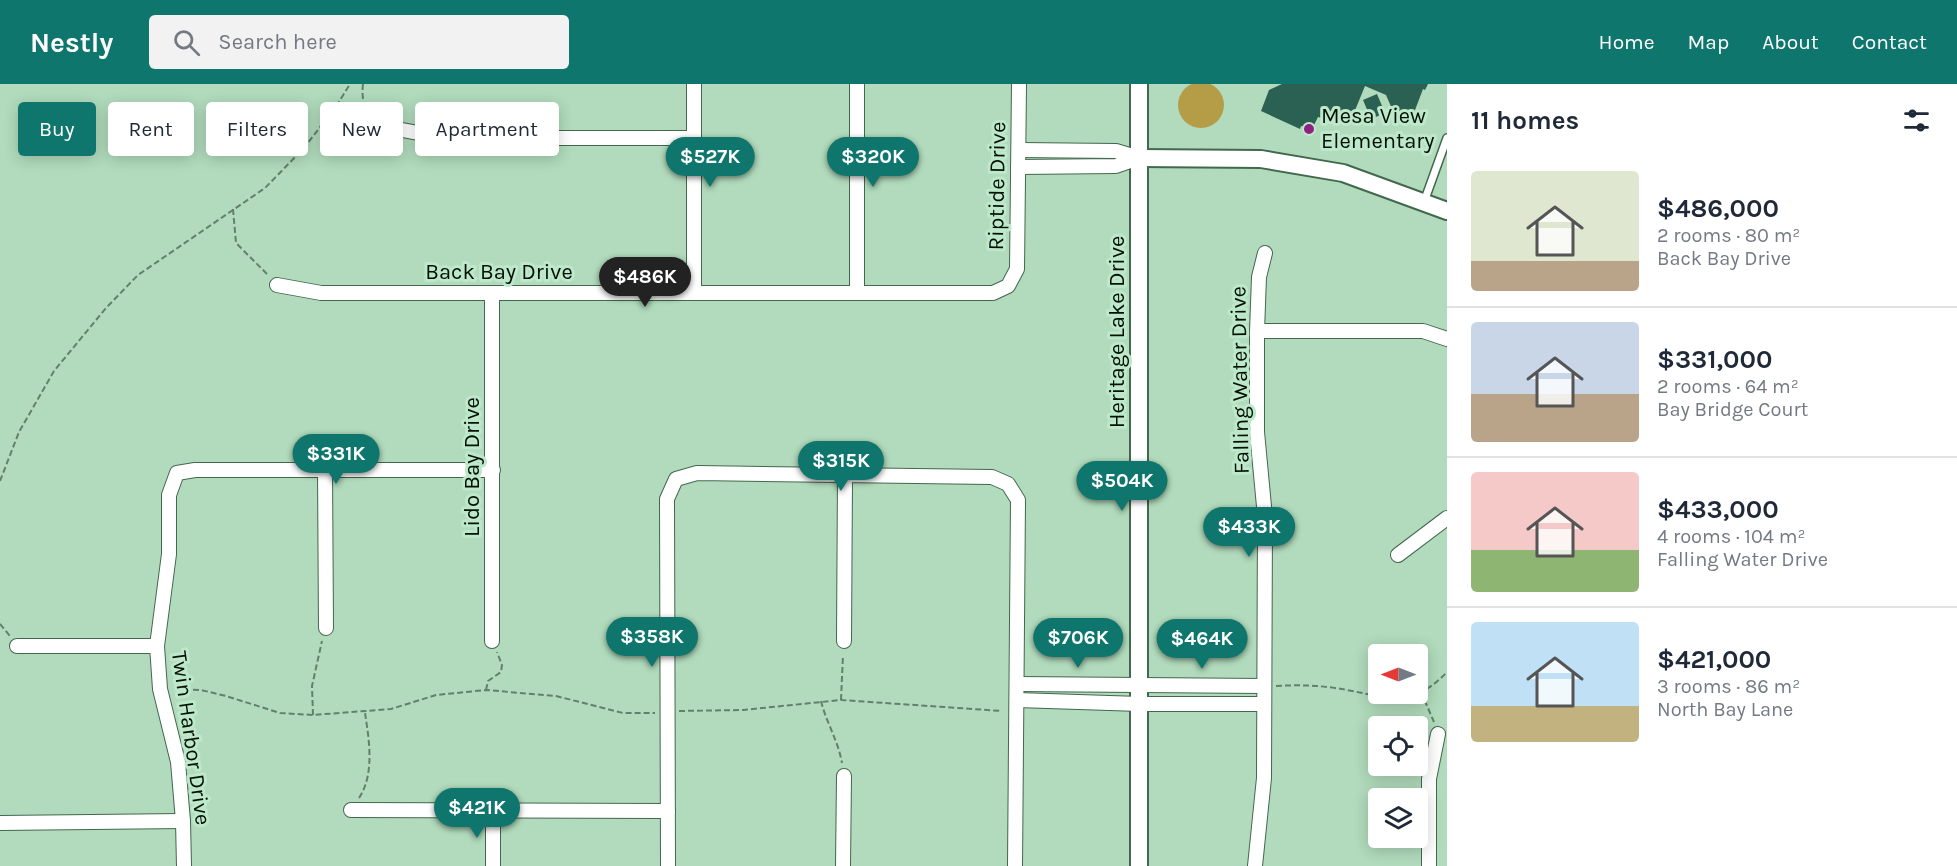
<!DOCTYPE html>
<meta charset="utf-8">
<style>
:root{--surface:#fff;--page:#f2f2f3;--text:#1f2937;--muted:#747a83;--line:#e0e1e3;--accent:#0f766e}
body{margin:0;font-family:Karla,sans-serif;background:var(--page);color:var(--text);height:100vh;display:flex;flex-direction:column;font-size:22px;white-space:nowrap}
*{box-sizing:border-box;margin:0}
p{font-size:20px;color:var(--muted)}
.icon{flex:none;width:33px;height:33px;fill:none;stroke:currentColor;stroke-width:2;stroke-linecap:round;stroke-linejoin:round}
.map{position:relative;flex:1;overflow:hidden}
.sheet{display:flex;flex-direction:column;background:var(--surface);width:510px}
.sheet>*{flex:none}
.banner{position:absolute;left:18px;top:18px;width:570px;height:54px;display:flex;gap:12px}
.needle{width:39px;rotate:270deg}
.fabs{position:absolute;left:1368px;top:560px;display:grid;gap:12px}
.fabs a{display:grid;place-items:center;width:60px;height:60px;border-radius:6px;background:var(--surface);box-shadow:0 3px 15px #0003;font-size:30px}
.price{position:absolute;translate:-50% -51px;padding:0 14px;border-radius:21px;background:var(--accent);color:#fff;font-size:20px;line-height:39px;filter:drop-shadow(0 2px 3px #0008)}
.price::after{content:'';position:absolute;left:50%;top:36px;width:18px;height:14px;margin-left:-9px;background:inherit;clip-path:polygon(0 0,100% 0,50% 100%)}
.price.on{background:#222;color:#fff}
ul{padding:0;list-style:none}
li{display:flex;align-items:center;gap:18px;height:150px;padding:0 24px}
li+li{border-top:2px solid var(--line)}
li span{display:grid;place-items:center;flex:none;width:168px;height:120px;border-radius:6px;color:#555}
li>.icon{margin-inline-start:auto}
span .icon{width:72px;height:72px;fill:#fffc;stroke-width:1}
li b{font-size:26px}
h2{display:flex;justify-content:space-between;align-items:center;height:72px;padding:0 24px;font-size:26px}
.chip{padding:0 21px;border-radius:6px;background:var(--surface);box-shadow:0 3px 15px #0003;font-size:21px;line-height:54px}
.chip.on{background:var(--accent);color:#fff}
header{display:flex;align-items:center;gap:36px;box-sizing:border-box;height:84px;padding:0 30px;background:var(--accent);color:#fff}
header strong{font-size:28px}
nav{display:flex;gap:33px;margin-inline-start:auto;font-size:21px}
.search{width:420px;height:54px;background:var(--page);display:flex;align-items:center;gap:15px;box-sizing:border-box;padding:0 21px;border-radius:6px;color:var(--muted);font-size:22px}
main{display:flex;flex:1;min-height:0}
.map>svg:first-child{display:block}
</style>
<header>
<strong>Nestly</strong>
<div class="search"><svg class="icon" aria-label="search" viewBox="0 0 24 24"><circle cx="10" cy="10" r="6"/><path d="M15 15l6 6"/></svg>Search here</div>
<nav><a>Home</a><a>Map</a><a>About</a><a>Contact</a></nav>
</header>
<main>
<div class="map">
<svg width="1447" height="782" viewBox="0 0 1447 782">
<rect width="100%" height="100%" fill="#b1dbbc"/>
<circle fill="#b59d48" cx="1201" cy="21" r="23"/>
<g fill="#2b6152">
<path d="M1282,0H1428L1425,6L1423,5L1412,34L1393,27L1386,11L1365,2L1349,41L1318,33L1312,45L1301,42L1300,45L1261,27L1269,6Z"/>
<path d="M1377,10L1385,29L1371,35L1363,16Z"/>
</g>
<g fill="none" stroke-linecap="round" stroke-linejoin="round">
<defs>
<path id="service" d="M1424,118L1447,54"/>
<g id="minor">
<path d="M694,0V208"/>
<path d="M392,44L444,54H694"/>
<path d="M1019,66L1116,67L1139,74"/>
<path d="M1018,83L1116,82L1139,74"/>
<path d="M277,201L321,209H993L1008,202L1017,185L1019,0"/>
<path d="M492,209V557"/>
<path d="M857,209V0"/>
<path d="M1257,247H1423L1447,255"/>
<path d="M325,386L326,544"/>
<path d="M1398,471L1447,434"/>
<path d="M844,557L845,392"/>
<path d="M17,562H157"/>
<path d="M1017,600L1263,602"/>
<path d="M1017,616L1140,620H1263"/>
<path d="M351,726L668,727"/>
<path d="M0,739L183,737"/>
<path d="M184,782L183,737L178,678L160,605L157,562L169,470V411L177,389L195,386H493"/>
<path d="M493,782V727"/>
<path d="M668,782L667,415L676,395L697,389L992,393L1008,400L1018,416L1015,782"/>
<path d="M843,782L844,692"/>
<path d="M1255,782L1264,694L1265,433L1257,348V247L1259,193L1265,169"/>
<path d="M1429,782V695L1438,650"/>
</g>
<g id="tertiary">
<path d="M1139,0V782"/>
<path d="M1139,74L1261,75L1343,89L1447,127"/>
</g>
</defs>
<use href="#service" stroke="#42684d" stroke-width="10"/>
<use href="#minor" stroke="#42684d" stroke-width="16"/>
<use href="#tertiary" stroke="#42684d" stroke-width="20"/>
<g stroke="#63806a" stroke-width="2" stroke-dasharray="6 3" stroke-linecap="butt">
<path d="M363,0C361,19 365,27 380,37"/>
<path d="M233,125L236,159L269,192"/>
<path d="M0,397L19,348L54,287L106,224L138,191L265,104L304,64L337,21L350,0"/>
<path d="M0,540L10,552"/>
<path d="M1276,602C1293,601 1310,601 1327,603C1375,608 1408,630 1447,588"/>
<path d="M175,605L201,606L226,612L280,629L313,631L391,625L436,611L486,606L556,612L623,629H655"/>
<path d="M486,606L488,597L501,588L502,581L497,568"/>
<path d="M1421,608L1434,638"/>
<path d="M841,616L843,571"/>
<path d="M821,617C826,638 838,656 842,679"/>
<path d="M679,627L743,626L841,616L1002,627"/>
<path d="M313,631L312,602L322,557"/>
<path d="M359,714C375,690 369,655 365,629"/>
</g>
<use href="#service" stroke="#fff" stroke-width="7"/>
<use href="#minor" stroke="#fff" stroke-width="14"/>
<use href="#tertiary" stroke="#fff" stroke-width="16"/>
</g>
<circle fill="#8f2183" stroke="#bde8c9" stroke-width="2" cx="1309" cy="45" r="6"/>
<g text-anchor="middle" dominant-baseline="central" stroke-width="6" stroke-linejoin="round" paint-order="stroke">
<g font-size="22" fill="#031006" stroke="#bde8c9" text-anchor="start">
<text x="1321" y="32">Mesa View<tspan x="1321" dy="25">Elementary</tspan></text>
</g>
<g font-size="22" fill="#031006" stroke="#bde8c9">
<text transform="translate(997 102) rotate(-89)">Riptide Drive</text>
<text x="499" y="188">Back Bay Drive</text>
<text transform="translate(1117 248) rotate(-90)">Heritage Lake Drive</text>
<text transform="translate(1240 296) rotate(-91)">Falling Water Drive</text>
<text transform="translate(472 383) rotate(-90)">Lido Bay Drive</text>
<text transform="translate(191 654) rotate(82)">Twin Harbor Drive</text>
</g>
</g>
</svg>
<div class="fabs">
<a><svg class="needle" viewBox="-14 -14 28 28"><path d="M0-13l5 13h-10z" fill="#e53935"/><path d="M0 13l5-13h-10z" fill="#747a83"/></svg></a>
<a><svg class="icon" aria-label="locate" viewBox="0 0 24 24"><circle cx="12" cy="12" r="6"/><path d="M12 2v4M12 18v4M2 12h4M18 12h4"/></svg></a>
<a><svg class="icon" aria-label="layers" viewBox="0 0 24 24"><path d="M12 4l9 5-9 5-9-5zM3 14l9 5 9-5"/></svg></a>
</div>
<b class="price" style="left:710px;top:104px">$527K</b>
<b class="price" style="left:873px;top:104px">$320K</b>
<b class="price on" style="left:645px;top:224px">$486K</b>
<b class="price" style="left:336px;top:401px">$331K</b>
<b class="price" style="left:841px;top:408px">$315K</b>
<b class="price" style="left:1122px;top:428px">$504K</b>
<b class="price" style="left:1249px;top:474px">$433K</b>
<b class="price" style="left:652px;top:584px">$358K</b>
<b class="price" style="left:1078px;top:585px">$706K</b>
<b class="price" style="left:1202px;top:586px">$464K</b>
<b class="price" style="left:477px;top:755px">$421K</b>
<div class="banner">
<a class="chip on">Buy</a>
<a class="chip">Rent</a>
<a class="chip">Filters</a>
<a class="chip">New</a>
<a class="chip">Apartment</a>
</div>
</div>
<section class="sheet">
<h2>11 homes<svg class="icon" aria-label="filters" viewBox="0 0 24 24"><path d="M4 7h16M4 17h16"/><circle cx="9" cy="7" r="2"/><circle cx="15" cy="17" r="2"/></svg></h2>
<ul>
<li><span style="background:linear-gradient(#dfe7d0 75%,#b9a48a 0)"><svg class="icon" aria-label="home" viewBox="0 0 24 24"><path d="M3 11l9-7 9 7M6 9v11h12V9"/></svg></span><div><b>$486,000</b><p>2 rooms · 80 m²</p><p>Back Bay Drive</p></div></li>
<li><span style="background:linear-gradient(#c9d6e8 60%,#b9a48a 0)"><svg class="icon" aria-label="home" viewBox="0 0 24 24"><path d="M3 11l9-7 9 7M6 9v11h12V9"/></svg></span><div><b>$331,000</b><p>2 rooms · 64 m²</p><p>Bay Bridge Court</p></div></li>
<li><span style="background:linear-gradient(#f6c9c9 65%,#8fb573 0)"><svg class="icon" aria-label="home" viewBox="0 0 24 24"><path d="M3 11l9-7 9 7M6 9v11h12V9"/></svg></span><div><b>$433,000</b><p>4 rooms · 104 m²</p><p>Falling Water Drive</p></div></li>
<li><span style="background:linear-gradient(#bfe0f5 70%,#c2b280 0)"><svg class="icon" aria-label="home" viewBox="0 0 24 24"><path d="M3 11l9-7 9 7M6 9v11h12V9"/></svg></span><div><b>$421,000</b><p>3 rooms · 86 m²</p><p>North Bay Lane</p></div></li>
</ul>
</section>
</main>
